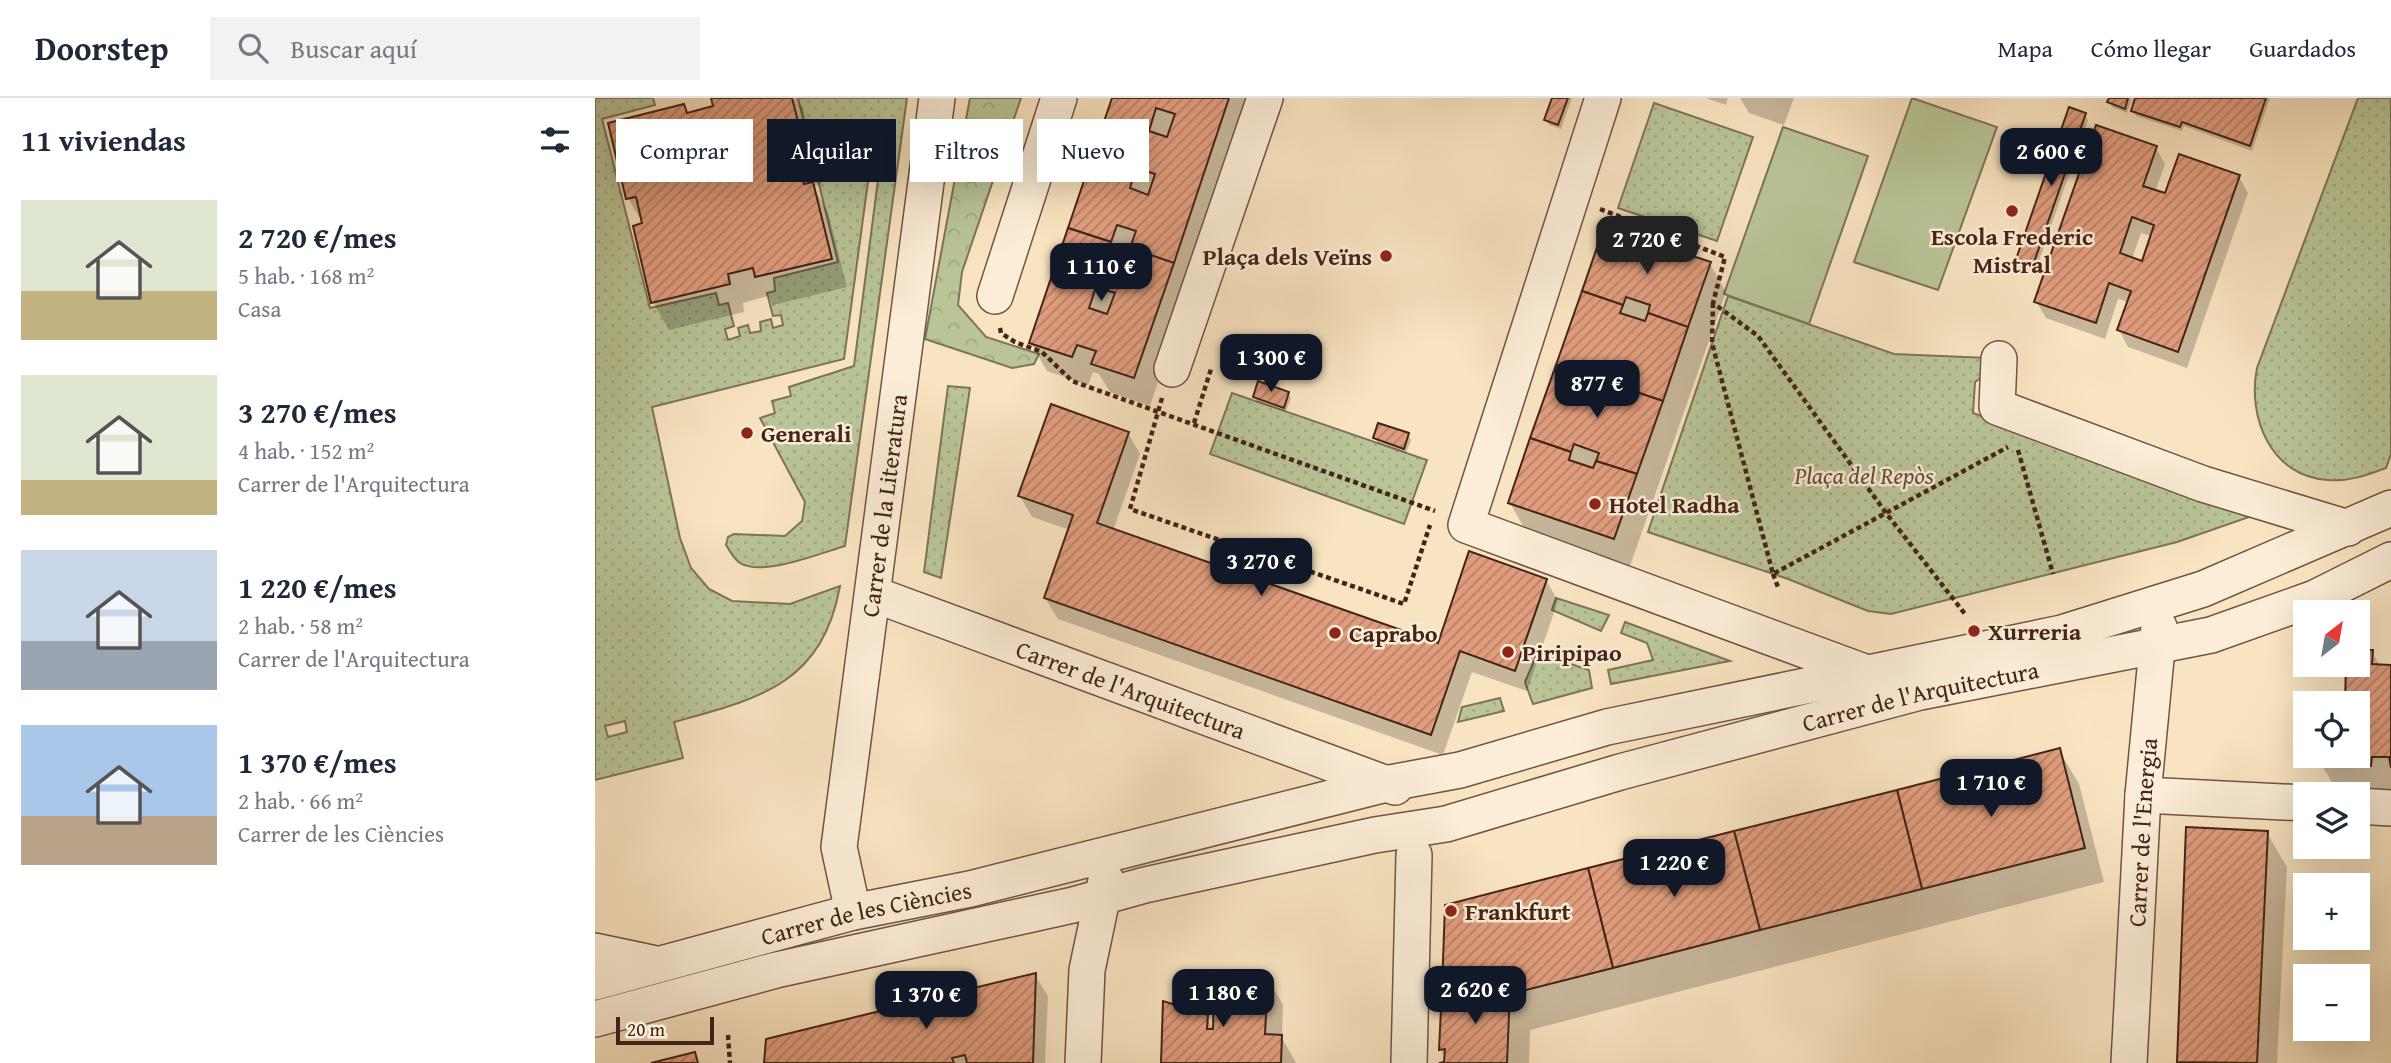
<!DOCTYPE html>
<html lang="es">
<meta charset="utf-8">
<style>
:root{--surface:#fff;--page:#f2f2f3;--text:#1f2937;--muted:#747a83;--line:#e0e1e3;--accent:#111827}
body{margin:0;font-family:"Gentium Book Plus",serif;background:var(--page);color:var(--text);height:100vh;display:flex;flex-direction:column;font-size:26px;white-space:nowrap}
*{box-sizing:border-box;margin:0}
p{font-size:23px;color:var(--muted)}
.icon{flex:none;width:38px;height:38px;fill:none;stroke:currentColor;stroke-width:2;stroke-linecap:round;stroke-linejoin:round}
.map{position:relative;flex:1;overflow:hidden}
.panel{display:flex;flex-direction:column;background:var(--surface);width:595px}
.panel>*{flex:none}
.banner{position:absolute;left:21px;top:21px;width:665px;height:63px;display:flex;gap:14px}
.needle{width:46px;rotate:31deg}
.buttons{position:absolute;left:1698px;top:502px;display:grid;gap:14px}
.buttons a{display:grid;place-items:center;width:77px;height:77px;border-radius:0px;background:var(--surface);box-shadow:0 7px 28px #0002;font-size:35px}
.scale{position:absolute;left:21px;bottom:18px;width:98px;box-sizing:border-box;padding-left:7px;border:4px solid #442418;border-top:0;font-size:19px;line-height:24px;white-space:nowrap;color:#442418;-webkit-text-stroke:5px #fbedd7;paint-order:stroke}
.price{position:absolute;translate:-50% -60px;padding:0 16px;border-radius:14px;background:var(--accent);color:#fff;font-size:23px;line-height:46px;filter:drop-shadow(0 2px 4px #0008)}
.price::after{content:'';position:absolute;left:50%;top:42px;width:21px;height:16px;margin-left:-10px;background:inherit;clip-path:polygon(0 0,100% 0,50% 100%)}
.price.active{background:#222;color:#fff}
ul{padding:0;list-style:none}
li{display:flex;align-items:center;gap:21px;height:175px;padding:0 21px}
li span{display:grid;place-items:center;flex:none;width:196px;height:140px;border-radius:0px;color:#555}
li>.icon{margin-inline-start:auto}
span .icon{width:84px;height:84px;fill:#fffc;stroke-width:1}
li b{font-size:30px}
h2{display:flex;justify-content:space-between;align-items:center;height:84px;padding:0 21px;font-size:30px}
.chip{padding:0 24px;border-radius:0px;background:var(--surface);box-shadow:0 7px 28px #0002;font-size:24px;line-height:63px}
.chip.active{background:var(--accent);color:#fff}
header{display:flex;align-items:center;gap:42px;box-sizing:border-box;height:98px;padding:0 35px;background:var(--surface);border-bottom:2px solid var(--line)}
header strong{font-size:33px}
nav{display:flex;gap:38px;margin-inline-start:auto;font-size:24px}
.search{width:490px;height:63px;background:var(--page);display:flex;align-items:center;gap:18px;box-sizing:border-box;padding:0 24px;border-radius:0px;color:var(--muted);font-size:26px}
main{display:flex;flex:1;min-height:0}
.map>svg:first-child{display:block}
</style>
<header>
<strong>Doorstep</strong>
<div class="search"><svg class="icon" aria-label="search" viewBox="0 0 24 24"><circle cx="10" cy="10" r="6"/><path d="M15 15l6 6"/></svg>Buscar aquí</div>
<nav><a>Mapa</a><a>Cómo llegar</a><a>Guardados</a></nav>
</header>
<main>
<section class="panel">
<h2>11 viviendas<svg class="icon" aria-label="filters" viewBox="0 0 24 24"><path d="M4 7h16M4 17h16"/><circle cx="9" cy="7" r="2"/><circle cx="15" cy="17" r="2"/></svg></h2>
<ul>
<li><span style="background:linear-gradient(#dfe7d0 65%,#c2b280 0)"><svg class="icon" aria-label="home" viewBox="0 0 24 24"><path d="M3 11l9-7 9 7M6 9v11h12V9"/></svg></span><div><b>2 720 €/mes</b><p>5 hab. · 168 m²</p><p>Casa</p></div></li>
<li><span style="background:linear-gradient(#dfe7d0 75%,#c2b280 0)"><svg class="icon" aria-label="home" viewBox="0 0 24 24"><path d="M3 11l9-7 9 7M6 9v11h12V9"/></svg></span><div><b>3 270 €/mes</b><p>4 hab. · 152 m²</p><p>Carrer de l'Arquitectura</p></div></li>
<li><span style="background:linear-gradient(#c9d6e8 65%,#9aa5b1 0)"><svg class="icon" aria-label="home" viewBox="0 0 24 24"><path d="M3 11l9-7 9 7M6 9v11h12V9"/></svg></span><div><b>1 220 €/mes</b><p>2 hab. · 58 m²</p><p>Carrer de l'Arquitectura</p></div></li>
<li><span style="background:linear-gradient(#a9c7e8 65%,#b9a48a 0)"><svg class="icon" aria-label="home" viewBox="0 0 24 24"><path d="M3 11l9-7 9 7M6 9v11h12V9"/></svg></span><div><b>1 370 €/mes</b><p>2 hab. · 66 m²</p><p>Carrer de les Ciències</p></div></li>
</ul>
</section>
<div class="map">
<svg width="1796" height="965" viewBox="0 0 1796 965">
<defs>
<pattern id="green-dots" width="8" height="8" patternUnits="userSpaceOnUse" patternTransform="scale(1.75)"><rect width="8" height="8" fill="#b9c597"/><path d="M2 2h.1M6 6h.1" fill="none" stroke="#a0a981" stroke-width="1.8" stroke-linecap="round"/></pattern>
<pattern id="forest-crowns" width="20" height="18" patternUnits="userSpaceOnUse" patternTransform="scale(1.75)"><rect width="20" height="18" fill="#b9c597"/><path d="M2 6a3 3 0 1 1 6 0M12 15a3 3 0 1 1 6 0" fill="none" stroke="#a0a981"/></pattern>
<pattern id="building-hatch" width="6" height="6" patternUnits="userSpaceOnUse" patternTransform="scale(1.75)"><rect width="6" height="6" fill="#e09d7d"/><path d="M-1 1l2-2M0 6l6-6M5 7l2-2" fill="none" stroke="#b78065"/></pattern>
</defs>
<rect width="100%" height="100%" fill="#f9e4c1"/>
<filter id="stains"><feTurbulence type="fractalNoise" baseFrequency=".00286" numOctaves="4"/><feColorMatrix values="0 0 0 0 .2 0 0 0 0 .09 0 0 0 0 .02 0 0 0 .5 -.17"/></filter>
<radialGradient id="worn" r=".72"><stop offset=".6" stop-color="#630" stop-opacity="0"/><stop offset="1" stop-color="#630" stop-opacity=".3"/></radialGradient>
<g fill="url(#green-dots)" stroke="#7e7458" stroke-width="2" fill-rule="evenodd">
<path d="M0,0H58L60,7L7,21L55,210L121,195L124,207L133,205L139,228L130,231L133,242L145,238L143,230L153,227L155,235L166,233L165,224L176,221L178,230L188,227L186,217L178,218L172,195L180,193L179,180L243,164L203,0H312L250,448C226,455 167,479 145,465C139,461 135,453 131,447L133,439L139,436L190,438L207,423L210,404L165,320L180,315L177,303L196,298L194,289L259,268L284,74L274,76L249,261L57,309L85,440L96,470L114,491L137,503L195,506L245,488C227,587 163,601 79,624L88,660L0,682ZM30,623L32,634L13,639L10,628Z"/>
<path d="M1763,0H1796V356L1791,370C1772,377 1754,384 1733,382C1676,379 1652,319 1662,270Z"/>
<path d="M1059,5L1158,39L1122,143L1023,110Z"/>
<path d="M1133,198L1299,256L1393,260V275L1380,284L1378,315L1657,418L1582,444L1296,516L1273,513L1193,481L1053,434Z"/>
<path d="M353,288L375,290L346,480L329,474Z"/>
<path d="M637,295L832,362L809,426L615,356Z"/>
<path d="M961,500L1014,517L1006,533L957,512Z"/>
<path d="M1030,524L1135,563L1016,586L1013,572L1058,562L1052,545L1026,535Z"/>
<path d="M944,551L962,556L961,561L994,572L997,590L938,606L930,584Z"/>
<path d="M905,600L909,613L863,624L867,609Z"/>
</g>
<path fill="url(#forest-crowns)" stroke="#7e7458" stroke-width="2" d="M375,0H426L367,174L363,207L391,239L444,256L439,266L417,270L330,241Z"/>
<g fill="#b9c597" stroke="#7e7458" stroke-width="2">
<path d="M1317,0L1402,29L1343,192L1259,164Z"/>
<path d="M1188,29L1273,58L1214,226L1129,196Z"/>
</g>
<g fill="#0003" fill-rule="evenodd">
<path d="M119,0H202L208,10L227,86L218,88L233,114L252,189L178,207L173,198L148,205L149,214L74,232L58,204L48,126L33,100L89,8L93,16L120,10Z"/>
<path d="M519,0H659L555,308L515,294L504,276L498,274L493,287L452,273L436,245Z"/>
<path d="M958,0H977L966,31L954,27L951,22Z"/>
<path d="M1111,0H1133L1131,7Z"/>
<path d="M1145,0H1199L1189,27L1154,15Z"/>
<path d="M1516,0H1537L1532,15L1517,9Z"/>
<path d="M1542,0H1675L1657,53L1589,28L1587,33L1541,18L1538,12Z"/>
<path d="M1490,17L1493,22L1440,174L1425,169L1422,164Z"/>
<path d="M1561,50L1570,66L1560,94L1571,97L1644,79L1653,95L1592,270L1533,249L1524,232L1534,204L1523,201L1510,241L1451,220L1441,203ZM1546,135L1557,138L1548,165L1537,161Z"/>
<path d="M1011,131L1115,166L1131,194L1035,468L931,433L915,405Z"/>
<path d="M693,295L696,300L691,314L662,304L659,299Z"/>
<path d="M533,335L545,356L518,433L844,547L951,482L963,503L932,593L877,574L848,657L463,521L450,500L475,432L437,419L425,398Z"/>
<path d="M813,337L816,342L811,355L783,345L780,340Z"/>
<path d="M1777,554L1785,568H1796V705L1762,696H1744L1726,666V658H1762V606L1752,567H1762Z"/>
<path d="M1464,652L1484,686L1509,784L935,932L934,965H851L846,951L852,808Z"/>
<path d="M1672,735L1692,769L1682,965H1585Z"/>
<path d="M440,877L453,898L450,965H170L344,906Z"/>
<path d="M672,879L688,907L687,940L701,965H567L611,918L619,932Z"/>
</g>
<g fill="url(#building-hatch)" stroke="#442418" stroke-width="2" fill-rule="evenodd">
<path d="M116,0H197L212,58L202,60L209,86L218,84L237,161L160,179L158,170L133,176L135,186L56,205L38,128L47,125L41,99L31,101L13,25L89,6L92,15L118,8Z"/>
<path d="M517,0H634L579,165L535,150L541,133L522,127L516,144L473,130ZM561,10L580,16L572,39L554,33ZM541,70L560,76L553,97L535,90Z"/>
<path d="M957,0H973L963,27L949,22Z"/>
<path d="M1514,0H1533L1530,11L1512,4Z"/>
<path d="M1540,0H1671L1655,48L1587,24L1585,29L1536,13Z"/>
<path d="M1474,9L1491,15L1437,170L1420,164Z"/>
<path d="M1501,27L1562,48L1548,88L1570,95L1584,56L1645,77L1583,254L1522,232L1536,193L1514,185L1501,225L1439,204ZM1537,119L1559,127L1547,163L1525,155Z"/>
<path d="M1009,129L1116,164L1093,229L1053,215L1055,207L1031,199L1028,207L987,193Z"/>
<path d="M473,130L516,144L513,152L532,159L535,150L579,165L539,280L496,266L501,253L482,247L477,259L434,245ZM501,189L520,195L512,216L494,210Z"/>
<path d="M987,193L1028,207L1025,215L1050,223L1053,215L1093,229L1068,303L1023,288L1027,276L1010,270L1006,282L961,267Z"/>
<path d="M961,267L1006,282L1002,293L1019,299L1023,288L1068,303L1042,376L1001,363L1004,355L979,346L976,354L935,340Z"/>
<path d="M663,283L694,294L689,310L658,299Z"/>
<path d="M456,306L534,334L502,425L843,545L874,453L952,481L920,573L865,553L836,637L449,500L478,417L423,398Z"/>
<path d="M783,325L814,335L809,351L778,340Z"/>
<path d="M935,340L976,354L974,362L998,370L1001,363L1042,376L1019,441L913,405Z"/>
<path d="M1762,552H1778L1777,566L1796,567V670L1794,659H1777L1776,668L1724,666L1725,658H1762V606H1750L1751,567H1762Z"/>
<path d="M1465,650L1490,750L1327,791L1302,692Z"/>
<path d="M1302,692L1327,791L1165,832L1139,733Z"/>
<path d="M1591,729L1673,733L1662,965L1582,964Z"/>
<path d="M1139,733L1165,832L1018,870L993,770Z"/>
<path d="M993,770L1018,870L915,896V892L847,890L850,807Z"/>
<path d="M441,875L438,965H372L370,957L357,960L359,965H169L171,941L342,899L344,904L355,901L354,896Z"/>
<path d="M673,877L670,936L687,937L686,965H566L568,903L613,917L612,931H618L619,890Z"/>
<path d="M847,890L915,892L912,965H844L849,964L850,951L844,952Z"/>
<path d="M100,954L103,965H56Z"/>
</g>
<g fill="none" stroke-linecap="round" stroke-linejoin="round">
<defs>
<g id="minor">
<path d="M1008,0L871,427L1272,575"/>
<path d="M400,198L464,0"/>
<path d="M1404,261L1402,309L1608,386L1753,430"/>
<path d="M577,271L670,0"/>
<path id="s1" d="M278,496L800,689"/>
<path d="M1548,697L1710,705"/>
<path d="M1762,708L1796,710"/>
<path id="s2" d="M258,814L244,749L342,0"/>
<path d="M0,853L57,865"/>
<path id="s3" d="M0,884L258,814L375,791L795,685L865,672L1012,629L1467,535L1608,491L1796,410"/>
<path id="s4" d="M0,921L181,872L478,807L550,787L780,737L851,726L1025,674L1325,594L1616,537L1720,500L1796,462"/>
<path d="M488,965L492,872L511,782"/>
<path d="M814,965L819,757"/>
<path id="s5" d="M1534,965L1548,697L1564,529"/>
</g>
</defs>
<use href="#minor" stroke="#715442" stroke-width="38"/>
<g stroke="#442418" stroke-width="4.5" stroke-dasharray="5 3.5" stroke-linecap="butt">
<path d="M1005,111L1130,159L1118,205L1163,238L1291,415L1370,516"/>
<path d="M1118,205L1117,245L1178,476L1413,349"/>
<path d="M405,230L406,235L420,244L447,254L477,283L840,413"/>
<path d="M567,300L535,411L809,506L835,427"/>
<path d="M599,325L616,271"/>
<path d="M1423,352L1458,476"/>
<path d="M1178,476L1183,489"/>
<path d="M133,937L135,965"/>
</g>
<use href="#minor" stroke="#fbedd7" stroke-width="35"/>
</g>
<g fill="#8f2418" stroke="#fbedd7" stroke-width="2.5">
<circle cx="1417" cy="113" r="7"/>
<circle cx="791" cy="158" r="7"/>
<circle cx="152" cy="335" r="7"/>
<circle cx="1000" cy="406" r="7"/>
<circle cx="1379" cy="533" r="7"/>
<circle cx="740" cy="535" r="7"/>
<circle cx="913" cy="554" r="7"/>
<circle cx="856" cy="813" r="7"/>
</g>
<g text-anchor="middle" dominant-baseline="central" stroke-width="5" stroke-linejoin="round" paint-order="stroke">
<g font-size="24" font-weight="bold" fill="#442418" stroke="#fbedd7" text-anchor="start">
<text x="1417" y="138" text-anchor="middle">Escola Frederic<tspan x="1417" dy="28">Mistral</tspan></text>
<text x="777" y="158" text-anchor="end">Plaça dels Veïns</text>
<text x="166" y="335">Generali</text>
<text x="1014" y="406">Hotel Radha</text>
<text x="1393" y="533">Xurreria</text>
<text x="754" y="535">Caprabo</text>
<text x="927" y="554">Piripipao</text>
<text x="870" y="813">Frankfurt</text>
</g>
<g font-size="24" font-style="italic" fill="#614c38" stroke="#fbedd7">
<text x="1269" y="377">Plaça del Repòs</text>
</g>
<g font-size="24" fill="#442418" stroke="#fbedd7">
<text stroke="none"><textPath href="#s2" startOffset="411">Carrer de la Literatura</textPath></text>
<text stroke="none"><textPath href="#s1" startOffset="275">Carrer de l'Arquitectura</textPath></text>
<text stroke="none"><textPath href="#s4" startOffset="1365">Carrer de l'Arquitectura</textPath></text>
<text stroke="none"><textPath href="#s5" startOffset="231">Carrer de l'Energia</textPath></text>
<text stroke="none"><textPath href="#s3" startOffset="280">Carrer de les Ciències</textPath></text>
</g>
</g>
<rect width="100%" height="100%" filter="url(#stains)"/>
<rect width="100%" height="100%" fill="url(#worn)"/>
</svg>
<div class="buttons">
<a><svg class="needle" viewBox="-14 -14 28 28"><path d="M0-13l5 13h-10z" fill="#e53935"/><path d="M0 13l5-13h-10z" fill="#747a83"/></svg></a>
<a><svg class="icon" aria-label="locate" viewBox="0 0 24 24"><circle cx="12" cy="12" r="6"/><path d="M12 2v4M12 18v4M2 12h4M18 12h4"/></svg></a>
<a><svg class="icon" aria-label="layers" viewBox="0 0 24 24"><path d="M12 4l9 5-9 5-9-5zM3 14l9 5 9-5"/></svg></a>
<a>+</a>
<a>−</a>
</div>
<div class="scale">20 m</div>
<b class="price" style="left:1456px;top:90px">2 600 €</b>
<b class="price active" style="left:1052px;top:178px">2 720 €</b>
<b class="price" style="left:506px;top:205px">1 110 €</b>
<b class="price" style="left:676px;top:296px">1 300 €</b>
<b class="price" style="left:1002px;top:322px">877 €</b>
<b class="price" style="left:666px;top:500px">3 270 €</b>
<b class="price" style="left:1396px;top:721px">1 710 €</b>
<b class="price" style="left:1079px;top:801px">1 220 €</b>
<b class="price" style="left:880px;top:928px">2 620 €</b>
<b class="price" style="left:628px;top:931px">1 180 €</b>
<b class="price" style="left:331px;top:933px">1 370 €</b>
<div class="banner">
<a class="chip">Comprar</a>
<a class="chip active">Alquilar</a>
<a class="chip">Filtros</a>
<a class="chip">Nuevo</a>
</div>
</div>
</main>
